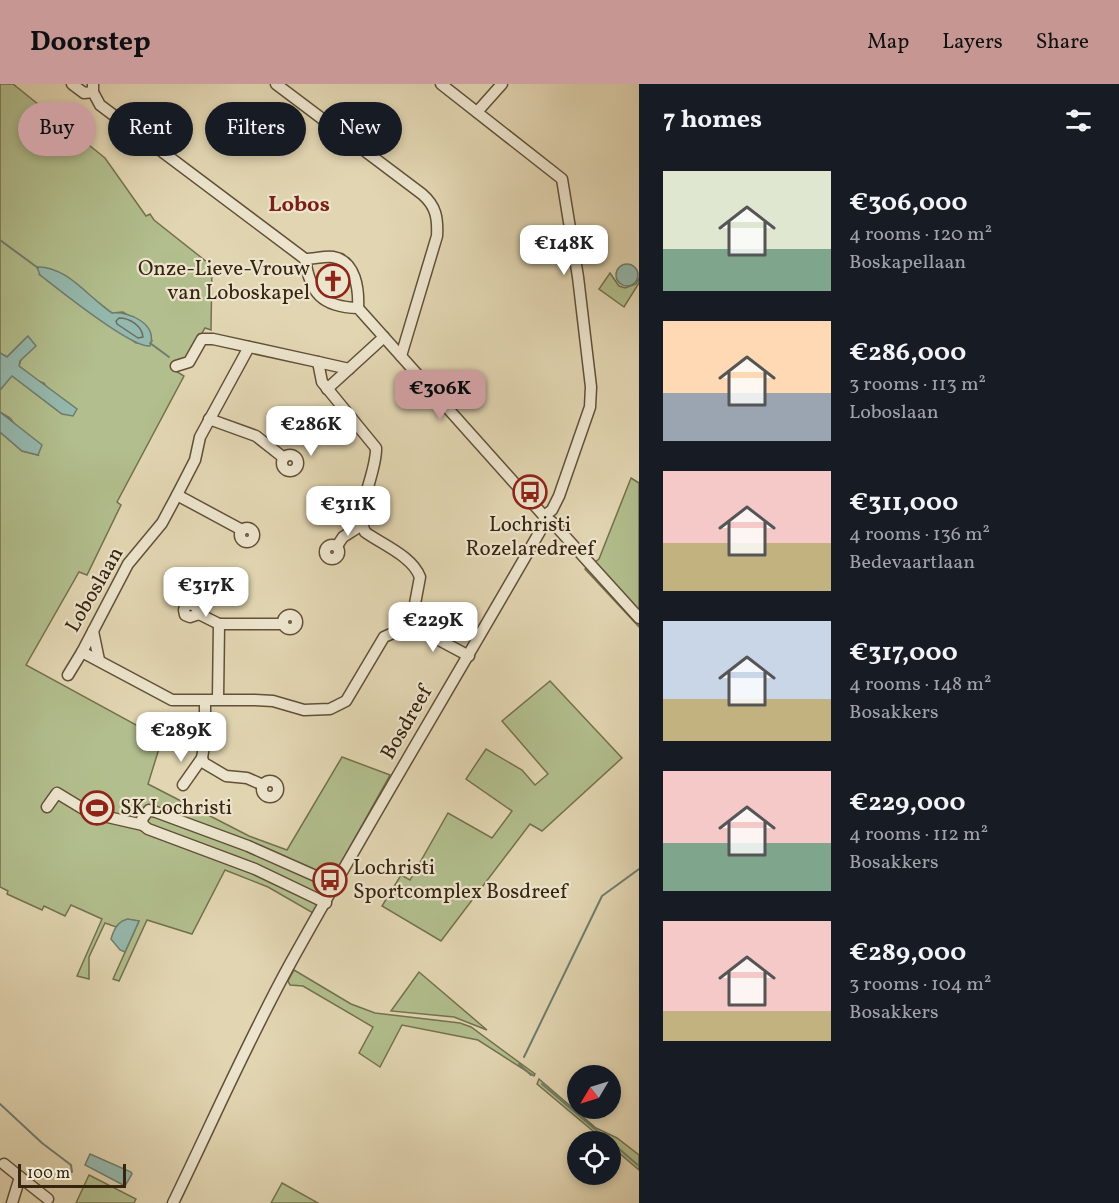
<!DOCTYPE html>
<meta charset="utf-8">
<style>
:root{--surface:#171b24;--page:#20242c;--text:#f1f3f6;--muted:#9ea1a6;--accent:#c59692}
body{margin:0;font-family:Vollkorn,serif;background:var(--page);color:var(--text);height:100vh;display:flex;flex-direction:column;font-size:22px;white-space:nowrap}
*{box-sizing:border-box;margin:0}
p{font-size:20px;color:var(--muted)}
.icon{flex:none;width:33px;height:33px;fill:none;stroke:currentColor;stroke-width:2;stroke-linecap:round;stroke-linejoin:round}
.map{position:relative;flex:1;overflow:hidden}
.sheet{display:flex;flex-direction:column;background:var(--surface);width:480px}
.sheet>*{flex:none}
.guide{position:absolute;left:18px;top:18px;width:531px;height:54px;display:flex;gap:12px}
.needle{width:39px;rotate:232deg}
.tools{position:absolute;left:567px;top:981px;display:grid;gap:12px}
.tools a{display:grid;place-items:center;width:54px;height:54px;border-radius:50%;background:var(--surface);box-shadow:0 3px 9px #0003;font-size:30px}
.scale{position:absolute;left:18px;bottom:15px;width:108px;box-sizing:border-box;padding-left:6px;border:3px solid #37240e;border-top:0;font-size:16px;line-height:21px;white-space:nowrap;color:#37240e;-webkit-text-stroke:4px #ece4cd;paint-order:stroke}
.price{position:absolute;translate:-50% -51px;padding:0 14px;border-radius:12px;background:#fff;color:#222;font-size:20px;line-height:39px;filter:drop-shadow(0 2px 3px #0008)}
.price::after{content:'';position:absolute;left:50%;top:36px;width:18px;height:14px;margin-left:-9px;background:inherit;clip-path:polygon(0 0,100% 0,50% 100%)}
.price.active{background:var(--accent);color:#111}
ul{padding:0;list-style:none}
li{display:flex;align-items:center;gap:18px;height:150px;padding:0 24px}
li span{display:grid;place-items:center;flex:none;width:168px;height:120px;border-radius:0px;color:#555}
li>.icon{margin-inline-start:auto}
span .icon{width:72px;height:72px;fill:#fffc;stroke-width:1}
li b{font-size:26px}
h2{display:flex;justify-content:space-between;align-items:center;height:72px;padding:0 24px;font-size:26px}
.pill{padding:0 21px;border-radius:27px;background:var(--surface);box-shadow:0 3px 9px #0003;font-size:21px;line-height:54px}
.pill.active{background:var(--accent);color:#111}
header{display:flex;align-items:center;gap:36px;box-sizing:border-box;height:84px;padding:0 30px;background:var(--accent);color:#111}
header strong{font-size:28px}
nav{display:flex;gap:33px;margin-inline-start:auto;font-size:21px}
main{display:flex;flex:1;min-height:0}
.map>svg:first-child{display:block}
</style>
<header>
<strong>Doorstep</strong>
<nav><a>Map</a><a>Layers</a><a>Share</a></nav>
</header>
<main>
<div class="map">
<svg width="639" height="1119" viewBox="0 0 639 1119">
<rect width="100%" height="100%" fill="#e2d6b2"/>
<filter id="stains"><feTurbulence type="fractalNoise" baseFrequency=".00333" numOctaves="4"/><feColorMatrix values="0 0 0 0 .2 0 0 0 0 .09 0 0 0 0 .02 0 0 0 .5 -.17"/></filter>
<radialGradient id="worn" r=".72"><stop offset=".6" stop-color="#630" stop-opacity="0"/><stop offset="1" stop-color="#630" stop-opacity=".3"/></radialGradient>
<g fill="#b2be8d" stroke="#74714e" stroke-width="1.5" fill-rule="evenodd">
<path d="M0,0H13L105,74L146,132L150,130L154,136L212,182L211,246L205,244L187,276L174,286L184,292L117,418L121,421L87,491L79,488L26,581L162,655L148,700L249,752L287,766L342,673L390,691L313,829L268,803L225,786L192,850L147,836L119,897L113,895L139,837C128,835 124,835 116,843L105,839L89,873V895L77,892L102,835L71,821L65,832L44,822L42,826L7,810L8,807L0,803V348L22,367L38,371L10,334L0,328V306L11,291L62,330L44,299L38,297L19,282L28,252L7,273L0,269ZM62,190L112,229L123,228L146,243L152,257L136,259L40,191Z"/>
<path d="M610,189L619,202L625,204L636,200L639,194V199L624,223L599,205Z"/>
<path d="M631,394L639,399V543L585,485L599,475Z"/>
<path d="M550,597L622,674L542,747L530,740L441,857L382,822L401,791L410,796L448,729L492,754L512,727L466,695L486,665L522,686L535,701L548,690L502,637Z"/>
<path d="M294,886L351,920L375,929L460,939L471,943L535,990L534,992L478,956L402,941L380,983L359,969L373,943L303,902L290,901L288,897Z"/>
<path d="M419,888L487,946L454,933L391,927Z"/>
<path d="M539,995L596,1044L617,1054L639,1071V1086L611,1062L610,1058L605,1057L537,1000Z"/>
<path d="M89,1091L136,1115L134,1119H76Z"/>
<path d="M282,1099L318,1119H271Z"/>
</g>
<g fill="#95b9ae" stroke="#6f7d6e" stroke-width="1.5">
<circle cx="627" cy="191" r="11"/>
<path d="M37,183C67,182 89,214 112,229C129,227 158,240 150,262C132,265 58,205 40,191Z"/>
<path d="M28,252L36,262L20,277L19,282L77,325L73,332L62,330L12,292L0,306V269L7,273Z"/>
<path d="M0,328L42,361L38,371L22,367L0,348Z"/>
<path d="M128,835L139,837L125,868L120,866L111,855C114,845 118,837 128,835Z"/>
<path d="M90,1070L131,1088L132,1090L125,1102L85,1081Z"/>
</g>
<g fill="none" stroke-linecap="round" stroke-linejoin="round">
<path stroke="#666e5e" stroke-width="1.5" d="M119,234C130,234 142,242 143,253L138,254L117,240L116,237Z"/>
<g stroke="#6f7d6e" stroke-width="2">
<path d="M0,156L38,184"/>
<path d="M150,259L169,273"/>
<path d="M524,973L602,812L639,785"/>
<path d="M519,980L531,991"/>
<path d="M542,1000L610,1058"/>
<path d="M0,1020L42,1059L71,1081L72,1088"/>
<path d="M611,1058L639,1082"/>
</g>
<defs>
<g id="minor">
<path d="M72,0L84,9L93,8"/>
<path d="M93,0V8L100,21L305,175C314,175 324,172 333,173C356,177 359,206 358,224"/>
<path d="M276,0L422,110C436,122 438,134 437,152L401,272"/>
<path d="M441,0L562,95L578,193L591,303L590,323L559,412L552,426L544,432"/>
<path d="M477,28L502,0"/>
<path d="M305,175C310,209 322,223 358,224L544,432L553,439L639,534"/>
<path d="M176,282L189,278L202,255H213L318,278"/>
<path d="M349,285L318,278L322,298L376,364C377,389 354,426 365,448C383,461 412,472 420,493L411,541"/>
<path d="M327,305L384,253"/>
<path d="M209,335L256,352L284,374"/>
<circle cx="290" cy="379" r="8"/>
<path d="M177,411L242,446"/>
<circle cx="247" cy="451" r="7"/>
<circle cx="332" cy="468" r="7"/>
<path d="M337,462L343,453L362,441"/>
<path d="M191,520L196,523L199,530L190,533L185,531L184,526L185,522Z"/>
<path d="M199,530L219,540"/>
<circle cx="290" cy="538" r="7"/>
<path d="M411,541L469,572"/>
<path d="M93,547L99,576"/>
<path d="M82,568L172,616H255L273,617L304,626L330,625L346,617L384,553L411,541"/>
<path d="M68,591L82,568L128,480L162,439L177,411L195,376L200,353L249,263"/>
<path d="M218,614L219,540H283"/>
<path d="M205,617V656L202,674L204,679L226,692L247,694L263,701"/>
<circle cx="270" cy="705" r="8"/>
<path d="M183,701L202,674"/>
<path d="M47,723L57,709L90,729L143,741"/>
<path d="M326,819L255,785L148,745L143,741L142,735L149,726L156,728L248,762L336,801"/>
<path d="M4,1080L20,1093"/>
<path d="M12,1119L20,1093L48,1115"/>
<path d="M173,1119C212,1039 248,956 291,878C370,736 454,597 535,456L543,442L544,432"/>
</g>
</defs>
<use href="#minor" stroke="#625037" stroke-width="13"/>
<use href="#minor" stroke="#ece4cd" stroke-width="10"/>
</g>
<defs>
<symbol id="church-ring" viewBox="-11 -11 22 22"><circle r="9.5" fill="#ece4cd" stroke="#8f2418" stroke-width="1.5"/><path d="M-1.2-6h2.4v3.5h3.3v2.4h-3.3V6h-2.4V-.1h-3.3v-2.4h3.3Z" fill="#8f2418"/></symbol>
<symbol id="bus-ring" viewBox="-11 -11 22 22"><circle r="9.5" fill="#ece4cd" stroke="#8f2418" stroke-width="1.5"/><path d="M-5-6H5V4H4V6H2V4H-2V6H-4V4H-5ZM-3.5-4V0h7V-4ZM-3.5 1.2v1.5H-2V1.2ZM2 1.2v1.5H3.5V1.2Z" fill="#8f2418"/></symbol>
<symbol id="stadium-ring" viewBox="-11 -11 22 22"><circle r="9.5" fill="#ece4cd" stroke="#8f2418" stroke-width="1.5"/><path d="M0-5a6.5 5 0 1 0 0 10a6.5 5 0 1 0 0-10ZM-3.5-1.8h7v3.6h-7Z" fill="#8f2418"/></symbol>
</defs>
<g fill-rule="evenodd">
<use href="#church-ring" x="314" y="178" width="38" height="38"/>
<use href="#bus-ring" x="511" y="389" width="38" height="38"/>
<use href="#stadium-ring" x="78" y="705" width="38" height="38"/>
<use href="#bus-ring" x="311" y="777" width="38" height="38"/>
</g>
<g text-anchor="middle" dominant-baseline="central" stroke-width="4.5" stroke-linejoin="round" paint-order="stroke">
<g font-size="21" fill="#37240e" stroke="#ece4cd" text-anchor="start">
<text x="310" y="185" text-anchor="end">Onze-Lieve-Vrouw<tspan x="310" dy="24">van Loboskapel</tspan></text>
<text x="530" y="441" text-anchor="middle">Lochristi<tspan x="530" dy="24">Rozelaredreef</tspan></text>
<text x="120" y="724">SK Lochristi</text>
<text x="353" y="784">Lochristi<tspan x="353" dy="24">Sportcomplex Bosdreef</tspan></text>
</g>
<g font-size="21" fill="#37240e" stroke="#ece4cd">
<text transform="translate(95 506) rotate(-60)">Loboslaan</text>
<text transform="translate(407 639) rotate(-60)">Bosdreef</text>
</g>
<g font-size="22" font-weight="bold" fill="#7a1f14" stroke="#ece4cd">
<text x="299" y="121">Lobos</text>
</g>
</g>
<rect width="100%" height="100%" filter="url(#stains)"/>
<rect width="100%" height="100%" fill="url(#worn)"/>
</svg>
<div class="tools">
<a><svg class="needle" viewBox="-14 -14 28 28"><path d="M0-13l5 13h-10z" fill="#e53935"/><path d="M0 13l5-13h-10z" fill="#9ea1a6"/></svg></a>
<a><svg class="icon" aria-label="locate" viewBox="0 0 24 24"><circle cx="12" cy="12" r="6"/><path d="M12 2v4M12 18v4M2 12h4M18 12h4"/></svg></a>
</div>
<div class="scale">100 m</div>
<b class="price" style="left:564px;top:192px">€148K</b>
<b class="price active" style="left:440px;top:337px">€306K</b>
<b class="price" style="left:311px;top:373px">€286K</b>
<b class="price" style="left:348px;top:453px">€311K</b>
<b class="price" style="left:206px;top:534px">€317K</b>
<b class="price" style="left:433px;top:569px">€229K</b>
<b class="price" style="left:181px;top:679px">€289K</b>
<div class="guide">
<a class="pill active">Buy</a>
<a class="pill">Rent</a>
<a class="pill">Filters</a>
<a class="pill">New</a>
</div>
</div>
<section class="sheet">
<h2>7 homes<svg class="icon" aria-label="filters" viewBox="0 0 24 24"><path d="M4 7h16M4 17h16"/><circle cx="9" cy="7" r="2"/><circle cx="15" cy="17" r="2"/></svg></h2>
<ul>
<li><span style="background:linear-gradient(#dfe7d0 65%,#7fa58c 0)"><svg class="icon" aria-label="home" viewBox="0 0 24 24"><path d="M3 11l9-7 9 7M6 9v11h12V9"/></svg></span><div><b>€306,000</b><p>4 rooms · 120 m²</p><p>Boskapellaan</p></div></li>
<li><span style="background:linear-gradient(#ffd9b3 60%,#9aa5b1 0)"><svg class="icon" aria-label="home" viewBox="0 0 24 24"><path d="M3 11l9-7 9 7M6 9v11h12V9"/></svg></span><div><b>€286,000</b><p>3 rooms · 113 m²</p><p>Loboslaan</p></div></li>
<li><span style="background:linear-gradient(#f6c9c9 60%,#c2b280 0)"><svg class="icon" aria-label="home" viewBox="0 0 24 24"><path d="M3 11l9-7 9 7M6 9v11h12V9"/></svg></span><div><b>€311,000</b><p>4 rooms · 136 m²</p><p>Bedevaartlaan</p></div></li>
<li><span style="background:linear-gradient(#c9d6e8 65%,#c2b280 0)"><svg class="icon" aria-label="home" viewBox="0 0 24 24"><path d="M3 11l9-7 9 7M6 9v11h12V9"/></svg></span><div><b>€317,000</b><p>4 rooms · 148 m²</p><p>Bosakkers</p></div></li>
<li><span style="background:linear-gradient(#f6c9c9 60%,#7fa58c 0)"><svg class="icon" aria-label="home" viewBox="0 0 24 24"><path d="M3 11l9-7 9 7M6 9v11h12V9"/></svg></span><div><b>€229,000</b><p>4 rooms · 112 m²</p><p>Bosakkers</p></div></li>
<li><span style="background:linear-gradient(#f6c9c9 75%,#c2b280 0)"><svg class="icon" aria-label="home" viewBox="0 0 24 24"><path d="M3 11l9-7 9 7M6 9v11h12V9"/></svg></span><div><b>€289,000</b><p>3 rooms · 104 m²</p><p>Bosakkers</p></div></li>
</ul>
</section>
</main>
